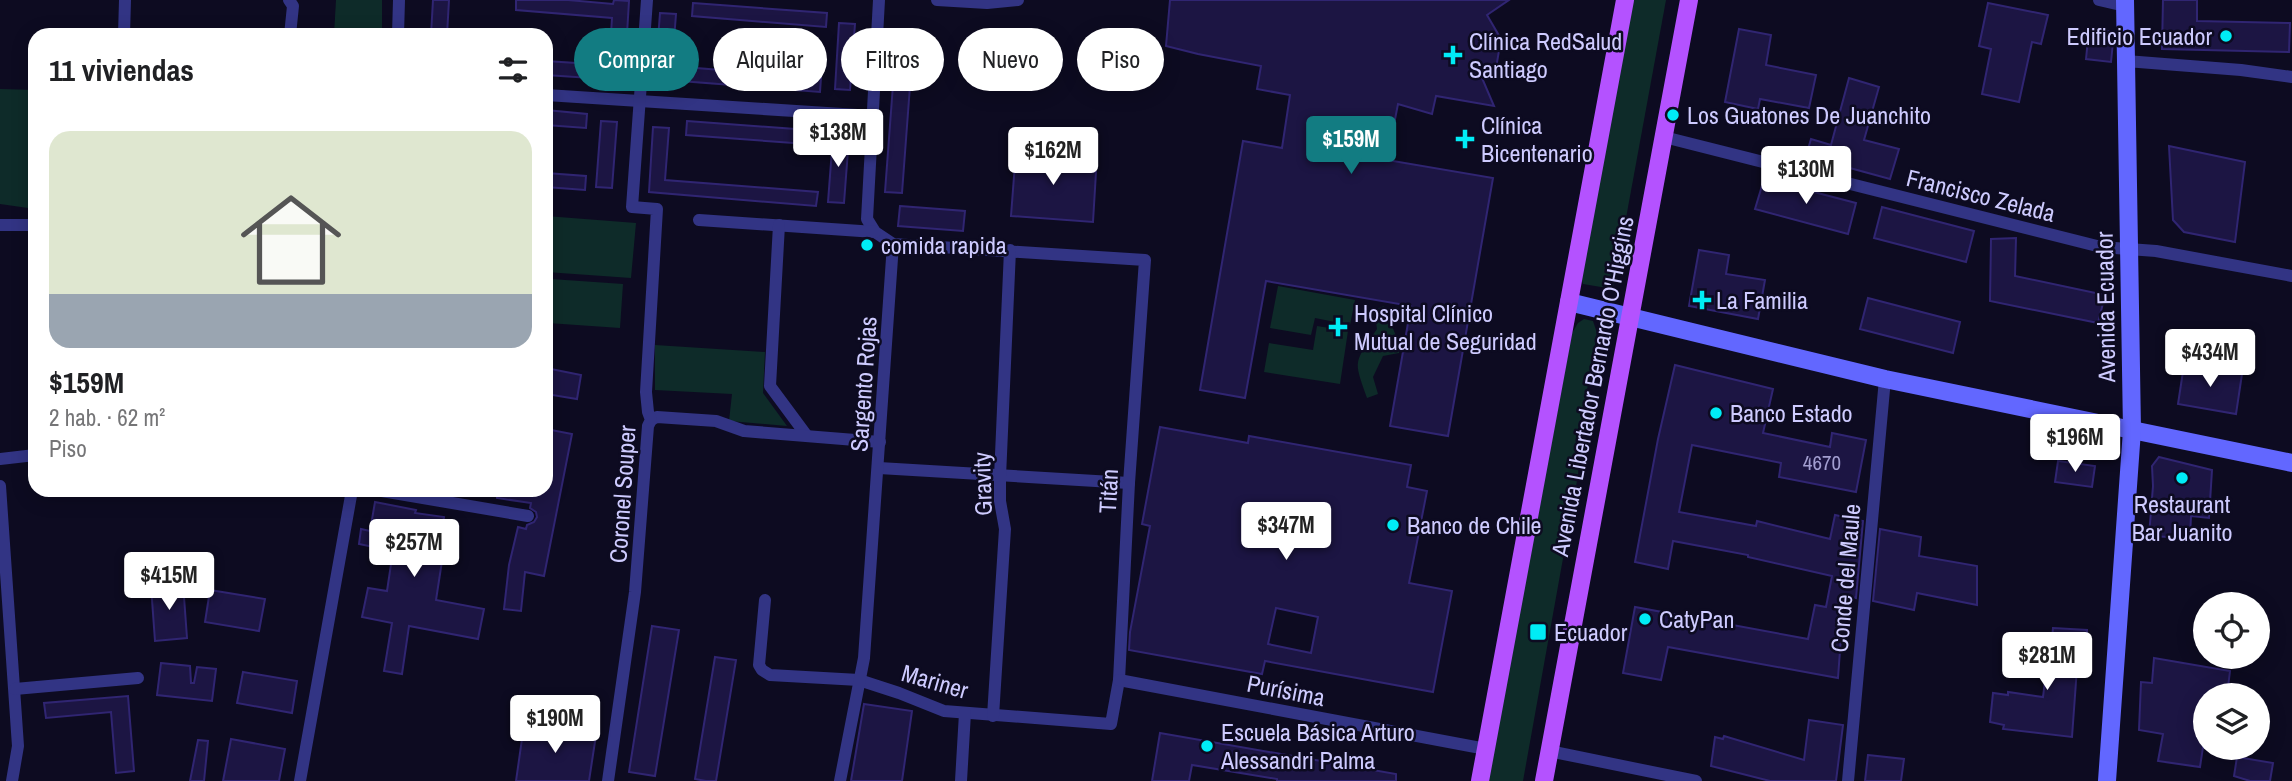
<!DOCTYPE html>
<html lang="es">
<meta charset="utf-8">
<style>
:root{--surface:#fff;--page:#f6f6f6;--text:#202124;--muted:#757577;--line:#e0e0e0;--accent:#127c82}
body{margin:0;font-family:"Archivo Narrow",sans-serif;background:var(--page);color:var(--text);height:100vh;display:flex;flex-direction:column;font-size:26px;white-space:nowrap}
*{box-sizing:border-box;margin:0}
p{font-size:23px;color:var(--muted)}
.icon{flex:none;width:38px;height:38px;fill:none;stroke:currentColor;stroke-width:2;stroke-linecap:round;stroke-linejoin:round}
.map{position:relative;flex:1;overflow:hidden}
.drawer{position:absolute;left:28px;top:28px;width:525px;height:469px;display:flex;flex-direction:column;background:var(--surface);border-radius:21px;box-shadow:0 4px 18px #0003}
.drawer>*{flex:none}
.banner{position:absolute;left:574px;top:28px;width:665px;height:63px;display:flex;gap:14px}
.controls{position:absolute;left:2193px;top:592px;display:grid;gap:14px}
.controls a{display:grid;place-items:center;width:77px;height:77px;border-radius:50%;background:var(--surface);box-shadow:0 4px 18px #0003;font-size:35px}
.price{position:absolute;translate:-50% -60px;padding:0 16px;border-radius:7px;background:#fff;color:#222;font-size:23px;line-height:46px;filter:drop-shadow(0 2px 4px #0008)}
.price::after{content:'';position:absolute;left:50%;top:42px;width:21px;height:16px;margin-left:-10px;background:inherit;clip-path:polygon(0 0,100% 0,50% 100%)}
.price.selected{background:var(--accent);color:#fff}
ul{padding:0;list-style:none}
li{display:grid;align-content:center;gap:14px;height:371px;padding:0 21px}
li+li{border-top:2px solid var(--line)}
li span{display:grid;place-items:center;height:217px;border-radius:21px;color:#555}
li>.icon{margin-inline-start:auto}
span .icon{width:126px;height:126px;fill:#fffc;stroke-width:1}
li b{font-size:30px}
h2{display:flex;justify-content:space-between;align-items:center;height:84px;padding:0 21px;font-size:30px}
.tag{padding:0 24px;border-radius:32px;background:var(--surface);box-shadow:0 4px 18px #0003;font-size:24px;line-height:63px}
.tag.selected{background:var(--accent);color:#fff}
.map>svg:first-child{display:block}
</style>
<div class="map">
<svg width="2292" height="781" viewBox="0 0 2292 781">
<rect width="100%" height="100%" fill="#0d0b21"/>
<g fill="#0e2b29">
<path d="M336,0H382V35H334Z"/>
<path d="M1633,0H1666L1613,289L1583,284L1581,278Z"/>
<path d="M0,89L35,90V209L0,204Z"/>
<path d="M546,216L636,223L631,278L546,272Z"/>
<path d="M551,279L623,284L620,328L548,323Z"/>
<path d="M1278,286L1355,300L1350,325L1315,318L1311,335L1270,328Z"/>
<path d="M1384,306L1400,346L1399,353L1383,356L1373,377L1378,394L1367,398C1353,358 1354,364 1377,329L1374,310Z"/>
<path d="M1584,319L1593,321L1597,333L1581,424L1578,475L1523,781H1488L1572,333L1578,323Z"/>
<path d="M1317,326L1348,331L1340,384L1264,372L1269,343L1313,350Z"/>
<path d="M655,345L765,352L763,393L787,426L729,421L732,394L655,390Z"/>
</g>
<g fill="#1c1543" stroke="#302572" stroke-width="2" fill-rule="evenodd">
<path d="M433,0H449L447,35H431Z"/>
<path d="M516,0H568L613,4L614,0L629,1L625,67L609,66L612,18L516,10Z"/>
<path d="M1170,0H1509L1487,15L1501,39L1495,74L1479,71L1494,106L1436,96L1432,114L1398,104L1387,160L1493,178L1448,436L1390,426L1411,306L1266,281L1245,398L1200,390L1243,141L1282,148L1290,95L1257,89L1261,66L1198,54L1166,46Z"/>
<path d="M2163,0H2197V21L2290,23L2289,52L2162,49Z"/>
<path d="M693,3L827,13L826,27L692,16Z"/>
<path d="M1988,3L2048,15L2041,44L2032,42L2019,102L1982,94L1991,49L1979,46Z"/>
<path d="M660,13L676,14L672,66L821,78L820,92L655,79Z"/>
<path d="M839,23L855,24L850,90L835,89Z"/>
<path d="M1739,29L1771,35L1766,65L1816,75L1809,108L1760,99L1758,109L1725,102Z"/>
<path d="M2089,29L2114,32L2111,62L2086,59Z"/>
<path d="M895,58L912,59L902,193L885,192Z"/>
<path d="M546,61L591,64L590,78L546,75Z"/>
<path d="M1849,78L1879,87L1864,140L1899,149L1890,179L1806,156L1811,139L1831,145Z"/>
<path d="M546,110L587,114L586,128L546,125Z"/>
<path d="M601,121L617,122L612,188L596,187Z"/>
<path d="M687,121L822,131L821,145L686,135Z"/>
<path d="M653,127L669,128L665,180L818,192L816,206L649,192Z"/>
<path d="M833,136L849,137L844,203L828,202Z"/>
<path d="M2169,146L2245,162L2235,242L2184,232L2173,220Z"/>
<path d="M1016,150L1089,155L1088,171L1096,172L1093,222L1011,216Z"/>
<path d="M546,173L586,176L585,190L546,187Z"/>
<path d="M1764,179L1856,203L1848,234L1755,209Z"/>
<path d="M900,206L965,211L963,231L898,226Z"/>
<path d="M1882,207L1974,231L1966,262L1874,238Z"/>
<path d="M2016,238L2015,276L2105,295L2098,323L1990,301L1991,239Z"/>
<path d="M1699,250L1729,255L1726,274L1765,280L1758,319L1689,306Z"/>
<path d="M1868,298L1960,322L1953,353L1860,329Z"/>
<path d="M1675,365L1773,389L1763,433L1830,447L1832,433L1866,440L1856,492L1779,477L1781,463L1692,445L1679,512L1756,526L1757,521L1830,539L1835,515L1863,521L1856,598L1844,596L1838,678L1668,647L1661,680L1623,673L1635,607L1808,639L1815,605L1826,607L1832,576L1748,557V555L1673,541L1668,569L1635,562L1658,439Z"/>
<path d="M2184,365L2242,374L2236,414L2178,404Z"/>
<path d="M546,368L581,375L577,399L546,394Z"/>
<path d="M1160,427L1248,443L1249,436L1411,465L1407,487L1427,491L1409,583L1452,591L1433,692L1265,661L1262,674L1129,650L1130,632L1150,526L1142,524ZM1276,608L1318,617L1311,653L1268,644Z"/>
<path d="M546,429L572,434L544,576L525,572L521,611L504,609L509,565L518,527L526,529L527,525L534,522L537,517L536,512L530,508L531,503L497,498V490H546Z"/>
<path d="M2039,432L2061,438L2057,456L2034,451Z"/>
<path d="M2159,457L2212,470L2209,518L2191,516L2190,538L2149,536L2153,486L2152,466Z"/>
<path d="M2058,461L2095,466L2092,487L2055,482Z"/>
<path d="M375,502L416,510L415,513L444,517L443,523L458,525L455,550L444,548L436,600L484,609L478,639L409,626L402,674L384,671L392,623L362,617L368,588L387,591L393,551L359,544L361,529L370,531Z"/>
<path d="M1880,529L1921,537L1919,556L1977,566V605L1917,593L1914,610L1873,601Z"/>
<path d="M183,583L187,638L155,641L151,586Z"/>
<path d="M210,590L265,599L259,631L205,622Z"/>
<path d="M652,626L679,630L655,776L629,772Z"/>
<path d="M2053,628L2087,630L2086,655L2078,654L2072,737L2003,729L2004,725L1990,722L1993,693L2008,695V692L2043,697L2045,681L2048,682Z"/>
<path d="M715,657L736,660L716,781H706L695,779Z"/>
<path d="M2154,658L2230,671L2227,695H2205V734L2200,767L2158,761L2163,734L2139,730L2141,682L2152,683Z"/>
<path d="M161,663L190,666L191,683H194L197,667L216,669L212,701L157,695Z"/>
<path d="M243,672L297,681L292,713L237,703Z"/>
<path d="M128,696L134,771L116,773L111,712L46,718L44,703Z"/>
<path d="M864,704L912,711L902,781H851Z"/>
<path d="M1809,720L1843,725L1836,781H1770L1711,766L1715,737L1723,739L1724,736L1804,760Z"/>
<path d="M524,725L596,735L589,781H516Z"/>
<path d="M1160,733L1396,774V781H1277V779L1192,765L1189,781H1152Z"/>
<path d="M231,739L285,749L279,781H223Z"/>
<path d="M198,740L208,741L204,781H190Z"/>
<path d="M1868,755L1904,759L1901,781H1865Z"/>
<path d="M2237,757L2273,763L2270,781H2250L2234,776Z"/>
</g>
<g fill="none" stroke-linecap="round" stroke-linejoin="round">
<g stroke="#323484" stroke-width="12">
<path d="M289,0L293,6L290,35"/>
<path d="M879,0L867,219L875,232L893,244"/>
<path d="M937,0L987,3L1018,0"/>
<path d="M2099,0L2125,6"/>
<path d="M124,35L125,0"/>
<path d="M398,35L399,0"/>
<path d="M2126,61L2241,70L2292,77"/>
<path d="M546,95L873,116"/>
<path d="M1664,137L2101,247L2156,251L2292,276"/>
<path d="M699,220L875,232"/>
<path d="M0,225H35"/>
<path d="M779,225L770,386L807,436"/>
<path d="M651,420L657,417L716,421L744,431L880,442"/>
<path d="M0,459L35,455"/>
<path d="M879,468L1129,483"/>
<path d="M0,486L18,746L12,781"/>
<path d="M376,490L528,516"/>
<path d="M765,600L759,665L762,670L770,675L859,680L899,693L944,711L1111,724L1119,680L1129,483L1145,260L893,244"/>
<path d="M1119,680L1486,749"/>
<path d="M15,689L138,678"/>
<path d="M993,716L1005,529L1000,501V477L1010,250"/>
<path d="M1549,751L1696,781"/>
<path d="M300,781L352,490"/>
<path d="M608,781L635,592L648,426L651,420L648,412L646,392L657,209L632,207L647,0"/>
<path d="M840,781L864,658L893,244"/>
<path d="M961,781L965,713"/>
<path d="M1848,781L1885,379"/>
</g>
<g stroke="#6267ff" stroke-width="18">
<path d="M1569,302L1885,379L2292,463"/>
<path d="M2107,781L2132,430L2125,0"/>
</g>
<g stroke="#b452ff" stroke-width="18">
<path d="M1480,781L1625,0"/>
<path d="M1544,781L1689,0"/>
</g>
</g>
<g fill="#00ecf6" stroke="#0d0b21" stroke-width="2.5">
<circle cx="2226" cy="36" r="7"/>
<path d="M1449.5 44.5h7v7h7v7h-7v7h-7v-7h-7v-7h7z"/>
<circle cx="1673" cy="115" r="7"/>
<path d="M1461.5 128.5h7v7h7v7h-7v7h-7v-7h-7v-7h7z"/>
<circle cx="867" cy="245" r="7"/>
<path d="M1698.5 289.5h7v7h7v7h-7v7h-7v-7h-7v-7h7z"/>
<path d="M1334.5 316.5h7v7h7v7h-7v7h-7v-7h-7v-7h7z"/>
<circle cx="1716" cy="413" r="7"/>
<circle cx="2182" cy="478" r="7"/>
<circle cx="1393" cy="525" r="7"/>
<circle cx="1645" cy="619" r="7"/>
<rect x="1529" y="623" width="18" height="18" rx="3.5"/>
<circle cx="1207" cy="746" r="7"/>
</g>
<g text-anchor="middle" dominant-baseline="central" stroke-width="5" stroke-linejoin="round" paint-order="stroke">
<g font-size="21" fill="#a29ed0">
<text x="1822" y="462">4670</text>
</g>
<g font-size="24" fill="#cecbff" stroke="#0d0b21" text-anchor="start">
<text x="2212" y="36" text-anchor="end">Edificio Ecuador</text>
<text x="1469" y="41">Clínica RedSalud<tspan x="1469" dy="28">Santiago</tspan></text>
<text x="1687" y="115">Los Guatones De Juanchito</text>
<text x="1481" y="125">Clínica<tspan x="1481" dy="28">Bicentenario</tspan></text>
<text x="881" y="245">comida rapida</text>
<text x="1716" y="300">La Familia</text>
<text x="1354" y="313">Hospital Clínico<tspan x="1354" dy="28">Mutual de Seguridad</tspan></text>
<text x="1730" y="413">Banco Estado</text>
<text x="2182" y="504" text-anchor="middle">Restaurant<tspan x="2182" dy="28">Bar Juanito</tspan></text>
<text x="1407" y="525">Banco de Chile</text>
<text x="1659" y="619">CatyPan</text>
<text x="1554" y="632">Ecuador</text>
<text x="1221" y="732">Escuela Básica Arturo<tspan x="1221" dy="28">Alessandri Palma</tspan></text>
</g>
<g font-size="24" fill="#cecbff" stroke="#0d0b21">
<text transform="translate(1981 195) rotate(14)">Francisco Zelada</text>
<text transform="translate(2105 307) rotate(-91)">Avenida Ecuador</text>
<text transform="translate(863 384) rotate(-86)">Sargento Rojas</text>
<text transform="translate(1592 386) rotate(-79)">Avenida Libertador Bernardo O'Higgins</text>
<text transform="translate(982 484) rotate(-92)">Gravity</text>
<text transform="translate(1108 491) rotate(-87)">Titán</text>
<text transform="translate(622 494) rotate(-86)">Coronel Souper</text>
<text transform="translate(1845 578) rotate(-85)">Conde del Maule</text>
<text transform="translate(935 681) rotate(16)">Mariner</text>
<text transform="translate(1286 690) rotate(11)">Purísima</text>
</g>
</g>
</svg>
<div class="controls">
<a><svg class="icon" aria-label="locate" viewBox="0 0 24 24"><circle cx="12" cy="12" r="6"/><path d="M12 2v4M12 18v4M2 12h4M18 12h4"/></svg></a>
<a><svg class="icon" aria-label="layers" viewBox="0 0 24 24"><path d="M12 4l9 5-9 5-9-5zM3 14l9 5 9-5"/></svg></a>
</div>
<b class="price" style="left:838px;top:169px">$138M</b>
<b class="price selected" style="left:1351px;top:176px">$159M</b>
<b class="price" style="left:1053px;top:187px">$162M</b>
<b class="price" style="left:1806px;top:206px">$130M</b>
<b class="price" style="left:2210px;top:389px">$434M</b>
<b class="price" style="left:2075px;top:474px">$196M</b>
<b class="price" style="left:1286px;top:562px">$347M</b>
<b class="price" style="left:414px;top:579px">$257M</b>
<b class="price" style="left:169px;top:612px">$415M</b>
<b class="price" style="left:2047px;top:692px">$281M</b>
<b class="price" style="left:555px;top:755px">$190M</b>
<div class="banner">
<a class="tag selected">Comprar</a>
<a class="tag">Alquilar</a>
<a class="tag">Filtros</a>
<a class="tag">Nuevo</a>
<a class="tag">Piso</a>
</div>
<section class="drawer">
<h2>11 viviendas<svg class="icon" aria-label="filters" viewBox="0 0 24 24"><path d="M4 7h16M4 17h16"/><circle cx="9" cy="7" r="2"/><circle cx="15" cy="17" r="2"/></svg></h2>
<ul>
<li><span style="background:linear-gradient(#dfe7d0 75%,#9aa5b1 0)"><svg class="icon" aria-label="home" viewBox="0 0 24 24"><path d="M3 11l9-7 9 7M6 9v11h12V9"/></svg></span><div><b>$159M</b><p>2 hab. · 62 m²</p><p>Piso</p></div></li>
</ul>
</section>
</div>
